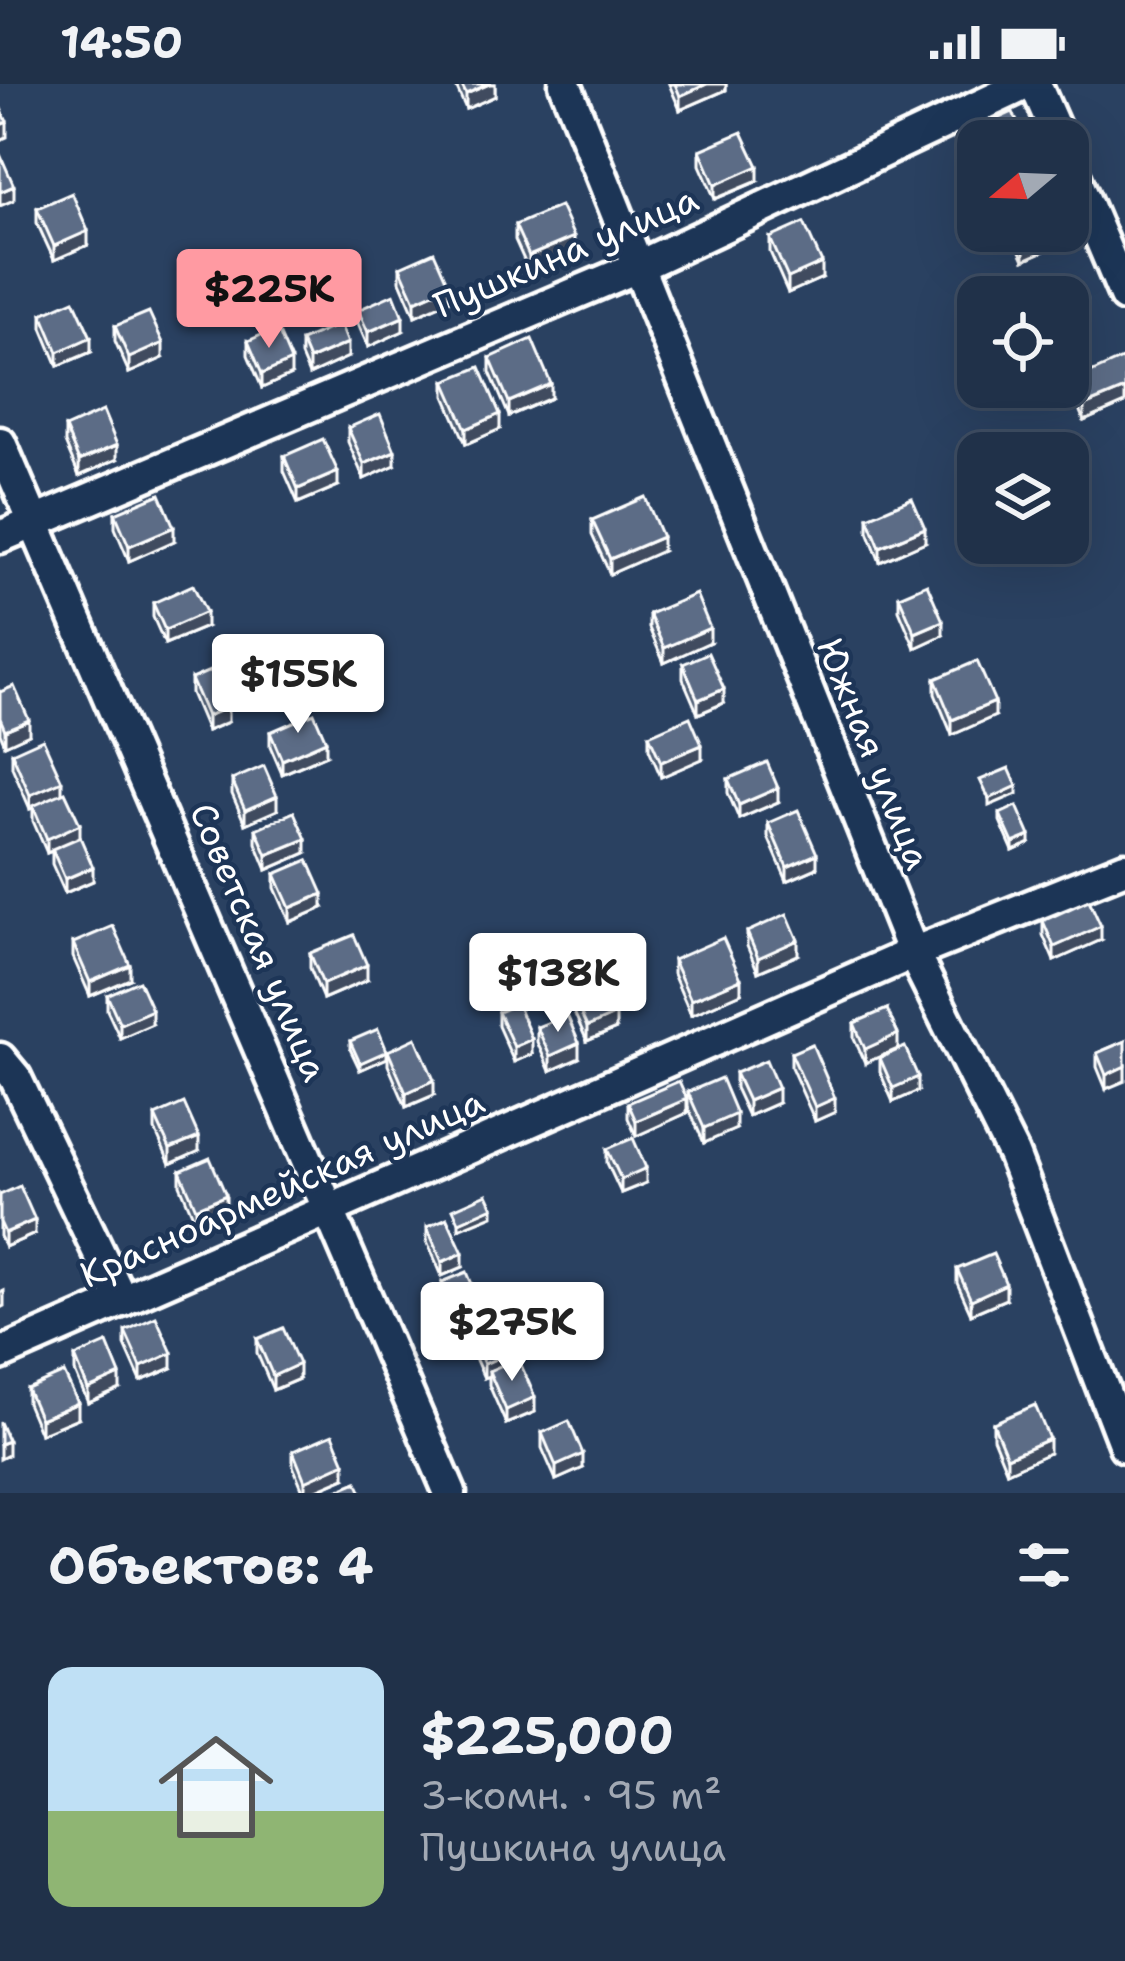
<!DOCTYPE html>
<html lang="ru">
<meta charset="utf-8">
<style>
:root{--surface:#203149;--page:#283950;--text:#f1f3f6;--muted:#a2a9b4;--line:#3d4c61;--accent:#ff9aa2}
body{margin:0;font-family:"Shantell Sans",sans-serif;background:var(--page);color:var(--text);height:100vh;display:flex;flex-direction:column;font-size:45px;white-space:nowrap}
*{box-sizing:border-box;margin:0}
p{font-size:39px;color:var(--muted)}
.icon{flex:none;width:66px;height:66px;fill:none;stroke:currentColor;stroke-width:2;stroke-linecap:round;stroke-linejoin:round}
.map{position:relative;height:1409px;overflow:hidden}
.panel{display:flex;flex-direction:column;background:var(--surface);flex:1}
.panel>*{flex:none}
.needle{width:78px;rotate:251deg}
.buttons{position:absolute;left:957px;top:36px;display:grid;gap:24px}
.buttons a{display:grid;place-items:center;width:132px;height:132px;border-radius:24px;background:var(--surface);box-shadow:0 12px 48px #0002,0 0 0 3px var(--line);font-size:60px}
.price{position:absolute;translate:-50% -102px;padding:0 27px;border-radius:12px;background:#fff;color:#222;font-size:39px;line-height:78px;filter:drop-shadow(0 3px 6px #0008)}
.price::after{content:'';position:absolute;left:50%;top:72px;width:36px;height:27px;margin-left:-18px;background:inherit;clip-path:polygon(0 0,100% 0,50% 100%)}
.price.active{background:var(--accent);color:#111}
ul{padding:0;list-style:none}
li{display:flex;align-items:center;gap:36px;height:300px;padding:0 48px}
li span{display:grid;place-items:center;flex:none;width:336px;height:240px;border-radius:24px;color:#555}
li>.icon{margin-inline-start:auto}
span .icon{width:144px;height:144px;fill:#fffc;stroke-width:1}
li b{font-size:51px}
h2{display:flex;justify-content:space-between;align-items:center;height:144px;padding:0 48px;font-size:51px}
.status{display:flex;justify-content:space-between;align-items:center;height:84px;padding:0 60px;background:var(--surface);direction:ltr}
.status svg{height:33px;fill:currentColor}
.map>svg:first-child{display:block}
</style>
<div class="status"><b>14:50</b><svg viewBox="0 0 49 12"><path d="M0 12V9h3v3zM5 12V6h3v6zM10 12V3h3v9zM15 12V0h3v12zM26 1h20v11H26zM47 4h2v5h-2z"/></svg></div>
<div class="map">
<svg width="1125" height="1409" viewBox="0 0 1125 1409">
<rect width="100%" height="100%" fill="#2a4161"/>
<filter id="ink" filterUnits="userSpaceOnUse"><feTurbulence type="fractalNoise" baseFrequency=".00833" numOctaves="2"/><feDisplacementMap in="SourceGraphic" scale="24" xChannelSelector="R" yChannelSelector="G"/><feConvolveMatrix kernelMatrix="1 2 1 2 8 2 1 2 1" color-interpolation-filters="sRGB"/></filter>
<g filter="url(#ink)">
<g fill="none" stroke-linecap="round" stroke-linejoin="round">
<defs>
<g id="minor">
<path d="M565,0L913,869L1013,1070L1125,1362"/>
<path d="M1035,0L1060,57"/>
<path d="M1068,77L1125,212"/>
<path d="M0,359L450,1409"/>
<path d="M0,453L635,184L1026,0"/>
<path d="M0,975L15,993L122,1217"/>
<path d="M0,1270L913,869L1125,784"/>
</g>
</defs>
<use href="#minor" stroke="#fff" stroke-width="39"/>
<use href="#minor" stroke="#1d3557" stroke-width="30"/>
</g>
<g fill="#4e5d73" stroke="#fff" stroke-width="3">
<path d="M455,0H495V12L466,25Z"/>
<path d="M669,0H726V6L680,26Z"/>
<path d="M973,46L978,57V71L973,60Z"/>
<path d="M700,66L758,97L715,115L700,81Z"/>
<path d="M37,124L88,161L54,176L37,139Z"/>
<path d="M515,141L574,167L529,187L515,156Z"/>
<path d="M1011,147H1060V160L1024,176Z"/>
<path d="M770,154L822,194L788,209L770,168Z"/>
<path d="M400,183L449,217L415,232L400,197Z"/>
<path d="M358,226L403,247L368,263L358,240Z"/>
<path d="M42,230L91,268L58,282L42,244Z"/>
<path d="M115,242L163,274L129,289L115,257Z"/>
<path d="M248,257L291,291L262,304L248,271Z"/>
<path d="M301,257L348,273L309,291L301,272Z"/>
<path d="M490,274L551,314L509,332L490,288Z"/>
<path d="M1125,282V319L1084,337L1073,311V297Z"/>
<path d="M445,297L500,345L466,360L445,312Z"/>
<path d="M65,344L117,375L79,392L65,359Z"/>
<path d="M348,344L395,381L364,395L348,358Z"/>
<path d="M284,372L338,402L298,419L284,387Z"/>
<path d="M115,429L174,457L129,477L115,444Z"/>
<path d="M868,433L925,458L880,478L868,447Z"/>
<path d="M592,436L662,467L610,490L592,451Z"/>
<path d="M899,512L943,551L915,564L899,526Z"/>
<path d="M153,519L206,543L165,560L153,533Z"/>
<path d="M649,530L710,558L664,579L649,544Z"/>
<path d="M683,580L724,619L698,630L683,595Z"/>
<path d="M191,595L228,638L207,647L191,609Z"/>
<path d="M935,595L995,632L952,651L935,610Z"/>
<path d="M0,608L29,650L5,661L0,649Z"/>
<path d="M270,648L326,671L282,690L270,662Z"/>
<path d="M649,651L702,675L661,693L649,665Z"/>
<path d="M12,669L62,710L80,753L93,797L65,809L52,780V767L47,769L33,737V724L30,725L12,683Z"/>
<path d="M728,695L778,718L739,735L728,709Z"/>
<path d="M232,696L277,726L245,740L232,710Z"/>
<path d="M1000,730L1030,759L1013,767L1000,737Z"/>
<path d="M768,739L817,784L787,797L768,753Z"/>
<path d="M256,745L306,769L267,786L256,759Z"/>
<path d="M275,790L323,824L290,838L275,804Z"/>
<path d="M1043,837L1101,856L1054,877L1043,851Z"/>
<path d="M747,848L798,871L758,888L747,862Z"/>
<path d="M73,859L130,895L90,912L73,873Z"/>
<path d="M310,869L367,896L323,915L310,884Z"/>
<path d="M673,876L741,909L691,931L673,890Z"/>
<path d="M107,911L152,940L120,954L107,926Z"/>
<path d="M573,912L616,945L587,957L573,926Z"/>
<path d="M887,925L865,979L854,954V939Z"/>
<path d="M498,928L532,970L514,978L498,942Z"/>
<path d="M537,943L579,974L550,987L537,958Z"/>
<path d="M350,957L387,974L360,986L350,965Z"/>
<path d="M1125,957L1106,1005L1097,983V969Z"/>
<path d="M388,967L434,1011L406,1023L388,981Z"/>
<path d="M791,969L835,1028L815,1037L791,983Z"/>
<path d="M880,974L918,1007L893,1018L880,988Z"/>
<path d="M735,989L778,1019L748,1032L735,1004Z"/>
<path d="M688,1008L736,1045L704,1059L688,1023Z"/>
<path d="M628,1019L687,1029L636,1052L628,1034Z"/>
<path d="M155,1032L199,1067L170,1080L155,1046Z"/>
<path d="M607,1065L646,1099L621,1109L607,1079Z"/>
<path d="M180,1087L226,1125L196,1139L180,1101Z"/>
<path d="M0,1111L35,1150L5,1163L0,1152Z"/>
<path d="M427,1143L463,1183L442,1192L427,1157Z"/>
<path d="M957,1185L1006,1215L971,1230L957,1199Z"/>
<path d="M442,1198L480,1234L456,1245L442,1213Z"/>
<path d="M125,1247L172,1284L141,1297L125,1261Z"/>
<path d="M471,1251L518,1274L535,1328L506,1340L489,1301V1292L484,1294L471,1265Z"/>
<path d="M257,1255L299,1295L273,1306L257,1269Z"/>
<path d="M75,1273L120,1305L88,1319L75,1288Z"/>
<path d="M27,1305L78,1334L40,1350L27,1319Z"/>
<path d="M993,1339L1049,1369L1007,1388L993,1354Z"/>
<path d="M542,1349L583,1384L556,1396L542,1364Z"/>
<path d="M293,1367L345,1394L310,1409H304L293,1382Z"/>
</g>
<g fill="#404c5e" stroke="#fff" stroke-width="3">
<path d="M489,0H495V12L466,25V10Z"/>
<path d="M707,0H726V6L680,26V12Z"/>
<path d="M7,38V53L0,56V41Z"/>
<path d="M758,82V97L715,115V101Z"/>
<path d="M14,102V116L0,122V108Z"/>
<path d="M88,147V161L54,176V162Z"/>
<path d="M1056,147H1060V160L1024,176V161Z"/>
<path d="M574,153V167L529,187V172Z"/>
<path d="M822,179V194L788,209V194Z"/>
<path d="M449,202V217L415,232V217Z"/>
<path d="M1087,216V224L1068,232V225Z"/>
<path d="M403,233V247L368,263V248Z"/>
<path d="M91,253V268L58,282V268Z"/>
<path d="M163,259V274L129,289V274Z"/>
<path d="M348,259V273L309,291V276Z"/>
<path d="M291,277V291L262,304V290Z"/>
<path d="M551,300V314L509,332V318Z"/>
<path d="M1125,305V319L1084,337V322Z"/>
<path d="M500,330V345L466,360V345Z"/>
<path d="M117,361V375L79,392V377Z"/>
<path d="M395,367V381L364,395V380Z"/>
<path d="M338,388V402L298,419V405Z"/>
<path d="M174,443V457L129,477V462Z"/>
<path d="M925,444V458L880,478V463Z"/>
<path d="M662,453V467L610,490V475Z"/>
<path d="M206,528V543L165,560V546Z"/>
<path d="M943,537V551L915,564V549Z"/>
<path d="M710,544V558L664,579V564Z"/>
<path d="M724,605V619L698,630V616Z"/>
<path d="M995,618V632L952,651V636Z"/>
<path d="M228,623V638L207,647V632Z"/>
<path d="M29,636V650L5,661V646Z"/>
<path d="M326,657V671L282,690V676Z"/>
<path d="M702,661V675L661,693V678Z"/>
<path d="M62,697V711L30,725V711Z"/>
<path d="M1017,702V710L989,722V715Z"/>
<path d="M778,704V718L739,735V721Z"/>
<path d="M277,712V726L245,740V726Z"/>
<path d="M80,740V755L47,769V755Z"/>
<path d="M1030,752V759L1013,767V759Z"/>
<path d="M306,755V769L267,786V771Z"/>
<path d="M817,770V784L787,797V783Z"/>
<path d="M93,783V797L65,809V795Z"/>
<path d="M323,810V824L290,838V824Z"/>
<path d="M1101,842V856L1054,877V863Z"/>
<path d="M798,856V871L758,888V874Z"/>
<path d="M130,881V895L90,912V898Z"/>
<path d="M367,881V896L323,915V900Z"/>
<path d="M741,895V909L691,931V916Z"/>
<path d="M152,926V940L120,954V940Z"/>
<path d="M616,930V945L587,957V943Z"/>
<path d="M898,950V965L865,979V965Z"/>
<path d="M532,955V970L514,978V963Z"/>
<path d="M579,959V974L550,987V972Z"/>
<path d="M387,967V974L360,986V979Z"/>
<path d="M1125,982V997L1106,1005V991Z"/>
<path d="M918,993V1007L893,1018V1004Z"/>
<path d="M434,996V1011L406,1023V1009Z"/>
<path d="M778,1004V1019L748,1032V1017Z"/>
<path d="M835,1014V1028L815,1037V1023Z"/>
<path d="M687,1015V1029L636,1052V1037Z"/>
<path d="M736,1030V1045L704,1059V1044Z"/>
<path d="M199,1053V1067L170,1080V1065Z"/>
<path d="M646,1084V1099L621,1109V1095Z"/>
<path d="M226,1111V1125L196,1139V1124Z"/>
<path d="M493,1123V1131L459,1145V1138Z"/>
<path d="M35,1136V1150L5,1163V1149Z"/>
<path d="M463,1169V1183L442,1192V1178Z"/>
<path d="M1006,1200V1215L971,1230V1216Z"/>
<path d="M4,1207V1222L0,1224V1209Z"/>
<path d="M480,1220V1234L456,1245V1230Z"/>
<path d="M518,1265V1279L489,1287V1292L484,1294V1280Z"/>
<path d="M172,1269V1284L141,1297V1283Z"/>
<path d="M299,1280V1295L273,1306V1292Z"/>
<path d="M120,1291V1305L88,1319V1305Z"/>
<path d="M535,1313V1328L506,1340V1326Z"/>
<path d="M78,1319V1334L40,1350V1335Z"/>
<path d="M1049,1355V1369L1007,1388V1373Z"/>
<path d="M8,1357V1371L0,1375V1360Z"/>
<path d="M583,1370V1384L556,1396V1382Z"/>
<path d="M345,1379V1394L310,1409H305V1397Z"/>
</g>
<g fill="#5b6c86" stroke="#fff" stroke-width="3">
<path d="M461,0H489L466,10Z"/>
<path d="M675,0H707L680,12Z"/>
<path d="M0,22L7,38L0,41Z"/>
<path d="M1013,28L1025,57H978L973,46Z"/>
<path d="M742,48L758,82L715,101L700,66Z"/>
<path d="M0,70L14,102L0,108Z"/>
<path d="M72,109L88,147L54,162L37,124Z"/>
<path d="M560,122L574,153L529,172L515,141Z"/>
<path d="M804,139L822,179L788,194L770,154Z"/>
<path d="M1018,147H1056L1024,161Z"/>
<path d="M434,168L449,202L415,217L400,183Z"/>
<path d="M1082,203L1087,216L1068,225V213H1059Z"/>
<path d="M394,210L403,233L368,248L358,226Z"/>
<path d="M74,216L91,253L58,268L42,230Z"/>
<path d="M149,228L163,259L129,274L115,242Z"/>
<path d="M340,240L348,259L309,276L301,257Z"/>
<path d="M277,244L291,277L262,290L248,257Z"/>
<path d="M532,255L551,300L509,318L490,274Z"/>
<path d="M1122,275L1125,282V305L1084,322L1073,297Z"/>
<path d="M480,283L500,330L466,345L445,297Z"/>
<path d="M103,327L117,361L79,377L65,344Z"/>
<path d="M380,330L395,367L364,380L348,344Z"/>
<path d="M323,355L338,388L298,405L284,372Z"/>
<path d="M160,410L174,443L129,462L115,429Z"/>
<path d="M645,413L662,453L610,475L592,436Z"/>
<path d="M912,414L925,444L880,463L868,433Z"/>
<path d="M927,500L943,537L915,549L899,512Z"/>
<path d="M193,501L206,528L165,546L153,519Z"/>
<path d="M696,510L710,544L664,564L649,530Z"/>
<path d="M708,569L724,605L698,616L683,580Z"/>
<path d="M977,577L995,618L952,636L935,595Z"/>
<path d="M212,586L228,623L207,632L191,595Z"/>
<path d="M14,602L29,636L5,646L0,634V608Z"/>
<path d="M314,629L326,657L282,676L270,648Z"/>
<path d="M690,633L702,661L661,678L649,651Z"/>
<path d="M43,655L62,697L30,711L12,669Z"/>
<path d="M767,678L778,704L739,721L728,695Z"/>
<path d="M264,682L277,712L245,726L232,696Z"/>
<path d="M1009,684L1017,702L989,715L980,696Z"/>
<path d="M65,708L80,740L47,755L33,722Z"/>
<path d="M1017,722L1030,752L1013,759L1000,730Z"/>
<path d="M798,726L817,770L787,783L768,739Z"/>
<path d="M294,728L306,755L267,771L256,745Z"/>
<path d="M80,753L93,783L65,795L52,765Z"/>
<path d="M308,776L323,810L290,824L275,790Z"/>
<path d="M1089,816L1101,842L1054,863L1043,837Z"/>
<path d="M787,830L798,856L758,874L747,848Z"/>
<path d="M113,842L130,881L90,898L73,859Z"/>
<path d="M354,851L367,881L323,900L310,869Z"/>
<path d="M723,854L741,895L691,916L673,876Z"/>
<path d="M139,897L152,926L120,940L107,911Z"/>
<path d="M602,899L616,930L587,943L573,912Z"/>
<path d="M517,920L532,955L514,963L498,928Z"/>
<path d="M887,925L898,950L865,965L854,939Z"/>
<path d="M567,931L579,959L550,972L537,943Z"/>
<path d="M378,945L387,967L360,979L350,957Z"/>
<path d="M416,954L434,996L406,1009L388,967Z"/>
<path d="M1125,957V982L1106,991L1097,969Z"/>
<path d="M812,960L835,1014L815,1023L791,969Z"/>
<path d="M905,963L918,993L893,1004L880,974Z"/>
<path d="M766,976L778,1004L748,1017L735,989Z"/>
<path d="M721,994L736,1030L704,1044L688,1008Z"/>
<path d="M679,997L687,1015L636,1037L628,1019Z"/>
<path d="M184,1019L199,1053L170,1065L155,1032Z"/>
<path d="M633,1054L646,1084L621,1095L607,1065Z"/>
<path d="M210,1074L226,1111L196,1124L180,1087Z"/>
<path d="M20,1102L35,1136L5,1149L0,1138V1111Z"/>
<path d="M487,1110L493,1123L459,1138L453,1125Z"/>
<path d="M447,1134L463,1169L442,1178L427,1143Z"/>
<path d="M993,1170L1006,1200L971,1216L957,1185Z"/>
<path d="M467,1188L480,1220L456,1230L442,1198Z"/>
<path d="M156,1233L172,1269L141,1283L125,1247Z"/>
<path d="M505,1236L518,1265L484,1280L471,1251Z"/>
<path d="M283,1244L299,1280L273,1292L257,1255Z"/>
<path d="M107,1259L120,1291L88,1305L75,1273Z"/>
<path d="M518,1274L535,1313L506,1326L489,1287Z"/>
<path d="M64,1289L78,1319L40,1335L27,1305Z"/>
<path d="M1035,1321L1049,1355L1007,1373L993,1339Z"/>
<path d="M569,1337L583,1370L556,1382L542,1349Z"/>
<path d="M0,1338L8,1357L0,1360Z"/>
<path d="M333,1350L345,1379L305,1397L293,1367Z"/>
<path d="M357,1398L362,1409H331Z"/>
</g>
</g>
<g text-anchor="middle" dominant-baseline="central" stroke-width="9" stroke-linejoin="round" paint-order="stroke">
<g font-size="36" fill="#fff" stroke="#1d3557">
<text transform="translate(566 168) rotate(-23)">Пушкина улица</text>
<text transform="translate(874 670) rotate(68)">Южная улица</text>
<text transform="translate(259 858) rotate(67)">Советская улица</text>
<text transform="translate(282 1104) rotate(-24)">Красноармейская улица</text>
</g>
</g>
</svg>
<div class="buttons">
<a><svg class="needle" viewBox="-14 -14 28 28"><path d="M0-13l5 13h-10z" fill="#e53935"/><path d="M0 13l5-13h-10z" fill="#a2a9b4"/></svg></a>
<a><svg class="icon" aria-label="locate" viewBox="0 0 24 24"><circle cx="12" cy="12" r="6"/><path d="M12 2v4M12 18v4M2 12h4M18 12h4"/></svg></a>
<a><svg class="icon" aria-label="layers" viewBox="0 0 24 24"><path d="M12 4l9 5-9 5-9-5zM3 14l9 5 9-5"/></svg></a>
</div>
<b class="price active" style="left:269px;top:267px">$225K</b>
<b class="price" style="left:298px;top:652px">$155K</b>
<b class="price" style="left:558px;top:951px">$138K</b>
<b class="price" style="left:512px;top:1300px">$275K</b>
</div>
<section class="panel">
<h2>Объектов: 4<svg class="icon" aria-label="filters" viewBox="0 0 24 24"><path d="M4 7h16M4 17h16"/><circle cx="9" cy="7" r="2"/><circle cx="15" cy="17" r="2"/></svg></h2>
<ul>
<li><span style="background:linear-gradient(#bfe0f5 60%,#8fb573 0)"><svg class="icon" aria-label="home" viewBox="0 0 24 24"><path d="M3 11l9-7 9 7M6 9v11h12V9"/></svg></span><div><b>$225,000</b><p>3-комн. · 95 m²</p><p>Пушкина улица</p></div></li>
</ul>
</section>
